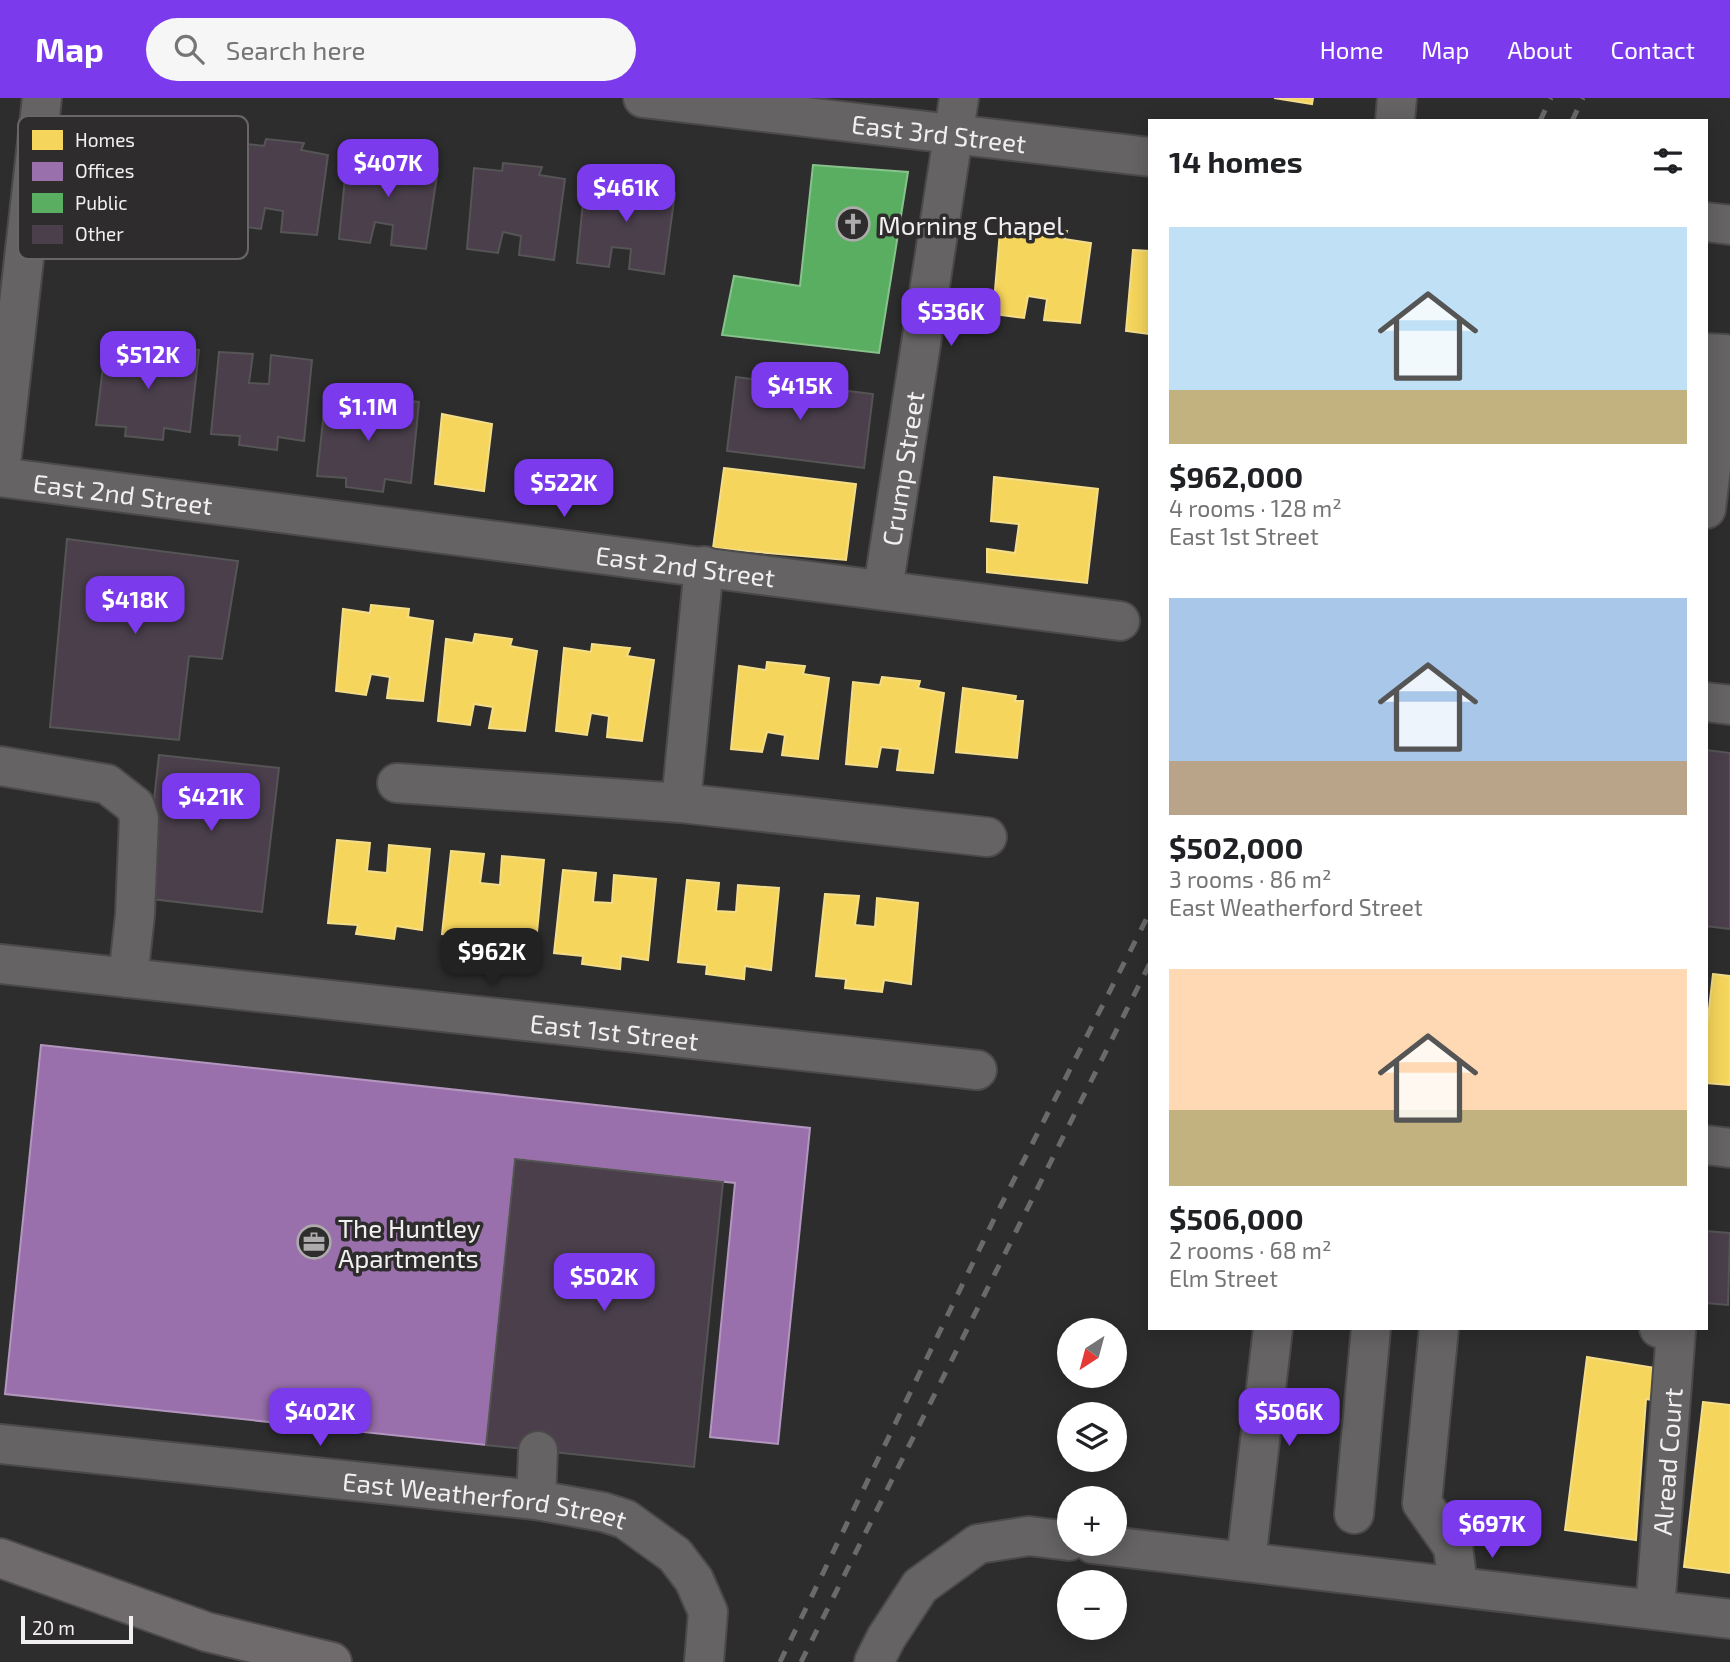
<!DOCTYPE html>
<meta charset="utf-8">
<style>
:root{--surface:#fff;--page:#f6f6f6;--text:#202124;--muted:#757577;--accent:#7c3aed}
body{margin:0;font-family:"Exo 2",sans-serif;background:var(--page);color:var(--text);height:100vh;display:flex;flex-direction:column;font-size:26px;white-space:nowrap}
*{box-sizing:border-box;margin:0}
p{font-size:23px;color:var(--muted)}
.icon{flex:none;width:38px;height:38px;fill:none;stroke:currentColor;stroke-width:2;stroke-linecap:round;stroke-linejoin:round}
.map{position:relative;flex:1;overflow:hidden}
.drawer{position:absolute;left:1148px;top:21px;width:560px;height:1211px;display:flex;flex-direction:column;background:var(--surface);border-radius:0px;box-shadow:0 4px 18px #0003}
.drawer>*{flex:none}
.needle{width:46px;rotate:216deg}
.buttons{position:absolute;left:1057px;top:1220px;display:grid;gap:14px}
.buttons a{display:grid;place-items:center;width:70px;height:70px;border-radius:50%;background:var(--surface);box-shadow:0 4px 18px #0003;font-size:35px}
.scale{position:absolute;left:21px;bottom:18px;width:112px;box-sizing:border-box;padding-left:7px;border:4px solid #f1efef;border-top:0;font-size:19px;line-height:24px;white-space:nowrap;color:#f1efef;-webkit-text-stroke:5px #2f2c2d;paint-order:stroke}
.price{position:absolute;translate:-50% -60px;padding:0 16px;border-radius:14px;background:var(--accent);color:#fff;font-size:23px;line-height:46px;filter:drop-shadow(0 2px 4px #0008)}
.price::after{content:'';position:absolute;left:50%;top:42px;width:21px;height:16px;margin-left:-10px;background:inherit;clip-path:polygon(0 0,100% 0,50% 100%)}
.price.selected{background:#222;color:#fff}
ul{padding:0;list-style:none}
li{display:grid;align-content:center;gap:14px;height:371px;padding:0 21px}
li span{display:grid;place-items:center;height:217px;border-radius:0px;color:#555}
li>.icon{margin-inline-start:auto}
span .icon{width:126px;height:126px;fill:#fffc;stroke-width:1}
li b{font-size:30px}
h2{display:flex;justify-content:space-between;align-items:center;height:84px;padding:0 21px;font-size:30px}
header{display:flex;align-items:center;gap:42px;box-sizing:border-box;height:98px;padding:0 35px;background:var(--accent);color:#fff}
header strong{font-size:33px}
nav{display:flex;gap:38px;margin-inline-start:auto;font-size:24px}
.search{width:490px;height:63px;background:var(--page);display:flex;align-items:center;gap:18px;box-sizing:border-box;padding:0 24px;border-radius:38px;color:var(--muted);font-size:26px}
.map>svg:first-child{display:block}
</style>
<header>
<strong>Map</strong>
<div class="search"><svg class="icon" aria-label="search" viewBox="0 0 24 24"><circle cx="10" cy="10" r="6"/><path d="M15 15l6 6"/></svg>Search here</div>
<nav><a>Home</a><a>Map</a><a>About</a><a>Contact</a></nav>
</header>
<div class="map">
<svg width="1730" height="1564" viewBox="0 0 1730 1564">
<rect width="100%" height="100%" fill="#2e2d2d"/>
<g fill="#f6d55c" stroke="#f4dd88" stroke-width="2">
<path d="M1274,0H1313L1312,6Z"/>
<path d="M1029,129L1067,133L1064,141L1091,145L1080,225L1044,222L1047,201L1028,198L1024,220L993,216L1000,133L1027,137Z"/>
<path d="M1133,152L1150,153V236L1126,233Z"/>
<path d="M442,316L492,326L484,393L435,386Z"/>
<path d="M724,370L856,386L846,462L713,450Z"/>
<path d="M994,379L1098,391L1087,485L987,474V451L1015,455L1019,426L991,423Z"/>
<path d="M371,507L409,511L408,519L433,523L423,603L387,600L390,579L371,576L366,597L336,593L343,511L370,515Z"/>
<path d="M475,536L512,541L510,548L537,553L525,633L489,630L493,609L474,606L470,627L438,623L446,541L473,545Z"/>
<path d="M592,546L630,550L627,558L654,562L642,643L607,639L609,618L591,615L587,637L556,633L564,550L591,554Z"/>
<path d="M767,564L805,568L803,576L829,580L818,661L782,657L785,637L767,634L762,654L731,651L739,568L766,572Z"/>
<path d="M882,579L920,583L918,590L944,595L933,675L897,672L900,651L881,649L877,669L846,666L853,584L880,587Z"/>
<path d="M963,590L1016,598L1015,603H1023L1017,660L956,654Z"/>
<path d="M337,742L370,745L367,773L387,775L389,747L430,751L422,832L396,828L394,841L356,836L358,827L328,825Z"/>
<path d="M451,753L484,756L480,785L500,787L502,758L544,762L536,844L510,840L508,852L470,848L471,839L442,836Z"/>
<path d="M563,772L596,775L593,804L612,805L614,777L656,781L648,862L621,858L620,871L582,866L583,858L554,855Z"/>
<path d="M687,782L719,785L716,813L736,814L738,787L779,790L771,872L745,868L744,881L706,876L707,867L678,864Z"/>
<path d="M825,796L859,798L855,827L875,829L877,800L918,805L911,886L884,882L882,894L845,890L846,881L816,878Z"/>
<path d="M1713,876L1730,878V987L1706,985V937Z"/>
<path d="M1587,1259L1668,1272L1664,1304L1646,1301L1636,1442L1565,1432Z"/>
<path d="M1703,1304L1730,1307V1475L1684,1469Z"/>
</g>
<path fill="#9970ab" stroke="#b396bf" stroke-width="2" d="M41,947L810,1030L778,1346L710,1339L735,1085L515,1061L486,1347L5,1296Z"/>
<path fill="#5aae61" stroke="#87c28c" stroke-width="2" d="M813,67L908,74L879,255L722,237L734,178L800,188Z"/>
<g fill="#4a3f4b" stroke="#565556" stroke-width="2">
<path d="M266,41L304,45L301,52L328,57L317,137L281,134L283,113L265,110L261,131L230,127L238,45L264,48Z"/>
<path d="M375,54L413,58L411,66L438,71L426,151L391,147L393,127L375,124L370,145L339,141L347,59L374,63Z"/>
<path d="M503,65L542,69L539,77L565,81L554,162L519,157L521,138L503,134L498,155L467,151L474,70L502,73Z"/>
<path d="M614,79L651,83L649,90L675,95L664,176L629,171L631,151L612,149L609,169L577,165L585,84L611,87Z"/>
<path d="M106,244L138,247L135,275L155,277L157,249L199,252L190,334L164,330L163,342L125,338L126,329L96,327Z"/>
<path d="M219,254L253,256L249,285L269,286L271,257L312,262L304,343L278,339L277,352L239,347L240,338L211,336Z"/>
<path d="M736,279L873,296L864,370L727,353Z"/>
<path d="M326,295L359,298L355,326L376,328L377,299L419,304L411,385L385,381L383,394L346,389V380L317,378Z"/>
<path d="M67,441L238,463L222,561L189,558L179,642L50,629Z"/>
<path d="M1706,652L1730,655V831L1706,828Z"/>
<path d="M159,657L279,670L262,814L143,800Z"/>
<path d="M515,1061L723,1084L694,1369L486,1347Z"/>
<path d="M1706,1133L1730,1135L1728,1207L1706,1205Z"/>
</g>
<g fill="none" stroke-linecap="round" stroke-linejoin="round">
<defs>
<g id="minor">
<path id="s1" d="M643,0L1150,59"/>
<path d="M1395,23L1397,0"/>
<path d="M1706,124L1730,127"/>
<path d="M1706,255L1725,256L1706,411"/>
<path d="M0,375L42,0"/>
<path id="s2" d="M0,379L1120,523"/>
<path id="s3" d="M883,491L959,0"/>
<path d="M1706,604L1730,607"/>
<path d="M0,668L107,686L135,708L139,720L135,817L128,880"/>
<path d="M397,685L681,705L704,468"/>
<path d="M681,705L987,739"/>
<path id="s4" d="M0,866L977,972"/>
<path d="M1706,1047L1730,1050"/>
<path d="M1439,1230L1422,1405L1453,1449L1458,1488"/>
<path id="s5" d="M0,1346L536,1402L603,1414L625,1421L675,1457L694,1482L708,1514L704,1564"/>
<path d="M536,1402L538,1353"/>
<path d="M1354,1416L1371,1230"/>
<path d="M1093,1446L1730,1521"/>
<path d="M1246,1463L1273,1230"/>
<path id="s6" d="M1655,1512L1676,1233L1659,1230"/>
<path d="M874,1564L886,1540L920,1488L978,1446L1029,1438L1069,1443"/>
</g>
<path id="major" d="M0,1460L207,1534L332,1564"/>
</defs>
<use href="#minor" stroke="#4b4949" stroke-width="42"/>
<use href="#major" stroke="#4b4949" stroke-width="42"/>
<use href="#minor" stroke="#656364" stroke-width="38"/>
<use href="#major" stroke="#6f6a6b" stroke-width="38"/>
<g stroke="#6b696a" stroke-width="5" stroke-dasharray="12 12" stroke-linecap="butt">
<path d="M1540,23L1551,0"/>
<path d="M1572,23L1583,0"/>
<path d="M780,1564L996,1117L1150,814"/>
<path d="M801,1564L1150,865"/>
</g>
</g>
<defs>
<symbol id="church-ring" viewBox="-11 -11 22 22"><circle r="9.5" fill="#2f2c2d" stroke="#adabab" stroke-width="1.5"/><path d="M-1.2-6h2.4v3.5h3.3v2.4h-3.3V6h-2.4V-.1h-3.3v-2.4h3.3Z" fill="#adabab"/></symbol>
<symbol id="office-ring" viewBox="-11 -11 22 22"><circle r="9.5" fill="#2f2c2d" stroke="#adabab" stroke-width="1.5"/><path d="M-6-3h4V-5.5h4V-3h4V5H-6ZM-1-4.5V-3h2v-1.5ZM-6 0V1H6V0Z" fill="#adabab"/></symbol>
</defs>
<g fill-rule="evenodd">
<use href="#church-ring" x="834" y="107" width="38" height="38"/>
<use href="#office-ring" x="295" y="1125" width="38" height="38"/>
</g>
<g text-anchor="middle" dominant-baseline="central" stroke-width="7" stroke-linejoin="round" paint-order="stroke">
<g font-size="26" fill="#f1efef" stroke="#2f2c2d">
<text stroke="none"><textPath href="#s1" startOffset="298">East 3rd Street</textPath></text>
<text stroke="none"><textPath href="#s3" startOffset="122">Crump Street</textPath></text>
<text stroke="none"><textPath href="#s2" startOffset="124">East 2nd Street</textPath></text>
<text stroke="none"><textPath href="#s2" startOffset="691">East 2nd Street</textPath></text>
<text stroke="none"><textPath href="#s4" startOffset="618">East 1st Street</textPath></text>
<text stroke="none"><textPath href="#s6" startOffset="149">Alread Court</textPath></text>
<text stroke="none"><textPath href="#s5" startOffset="488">East Weatherford Street</textPath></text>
</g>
<g font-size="26" fill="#f1efef" stroke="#2f2c2d" text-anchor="start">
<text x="878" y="126">Morning Chapel</text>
<text x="338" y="1129">The Huntley<tspan x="338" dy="30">Apartments</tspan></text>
</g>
</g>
<rect x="18" y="18" width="230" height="143" rx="10" fill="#2f2c2d" stroke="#696667" stroke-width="2"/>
<rect x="32" y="32" width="31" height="20" fill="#f6d55c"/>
<rect x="32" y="64" width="31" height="19" fill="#9970ab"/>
<rect x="32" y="95" width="31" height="20" fill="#5aae61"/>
<rect x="32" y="127" width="31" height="19" fill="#4a3f4b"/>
<g font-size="19" fill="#f1efef">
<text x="75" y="49">Homes</text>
<text x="75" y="80">Offices</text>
<text x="75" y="112">Public</text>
<text x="75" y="143">Other</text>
</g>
</svg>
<div class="buttons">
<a><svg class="needle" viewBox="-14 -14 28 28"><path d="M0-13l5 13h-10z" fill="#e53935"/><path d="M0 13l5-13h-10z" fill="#757577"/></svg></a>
<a><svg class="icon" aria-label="layers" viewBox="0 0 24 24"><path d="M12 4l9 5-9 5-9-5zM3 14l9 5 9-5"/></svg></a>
<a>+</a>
<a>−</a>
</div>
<div class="scale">20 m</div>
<b class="price" style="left:388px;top:101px">$407K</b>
<b class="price" style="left:626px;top:126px">$461K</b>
<b class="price" style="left:951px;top:250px">$536K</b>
<b class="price" style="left:148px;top:293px">$512K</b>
<b class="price" style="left:800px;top:324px">$415K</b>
<b class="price" style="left:368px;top:345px">$1.1M</b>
<b class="price" style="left:564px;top:421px">$522K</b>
<b class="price" style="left:135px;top:538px">$418K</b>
<b class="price" style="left:211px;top:735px">$421K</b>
<b class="price selected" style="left:492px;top:890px">$962K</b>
<b class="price" style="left:604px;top:1215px">$502K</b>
<b class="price" style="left:320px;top:1350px">$402K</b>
<b class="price" style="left:1289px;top:1350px">$506K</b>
<b class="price" style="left:1492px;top:1462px">$697K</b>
<section class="drawer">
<h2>14 homes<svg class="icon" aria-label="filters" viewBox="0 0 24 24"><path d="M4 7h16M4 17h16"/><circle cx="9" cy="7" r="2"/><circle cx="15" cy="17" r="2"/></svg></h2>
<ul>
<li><span style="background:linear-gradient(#bfe0f5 75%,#c2b280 0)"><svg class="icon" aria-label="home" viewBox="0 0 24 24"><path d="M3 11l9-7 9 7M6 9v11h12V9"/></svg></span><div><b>$962,000</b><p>4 rooms · 128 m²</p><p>East 1st Street</p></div></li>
<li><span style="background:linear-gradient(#a9c7e8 75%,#b9a48a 0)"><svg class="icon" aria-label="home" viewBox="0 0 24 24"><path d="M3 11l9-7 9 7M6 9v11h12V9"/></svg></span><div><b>$502,000</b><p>3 rooms · 86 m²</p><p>East Weatherford Street</p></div></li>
<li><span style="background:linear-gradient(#ffd9b3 65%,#c2b280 0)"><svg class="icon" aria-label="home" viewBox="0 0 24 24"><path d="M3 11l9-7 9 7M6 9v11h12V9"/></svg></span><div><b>$506,000</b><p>2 rooms · 68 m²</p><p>Elm Street</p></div></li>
</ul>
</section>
</div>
